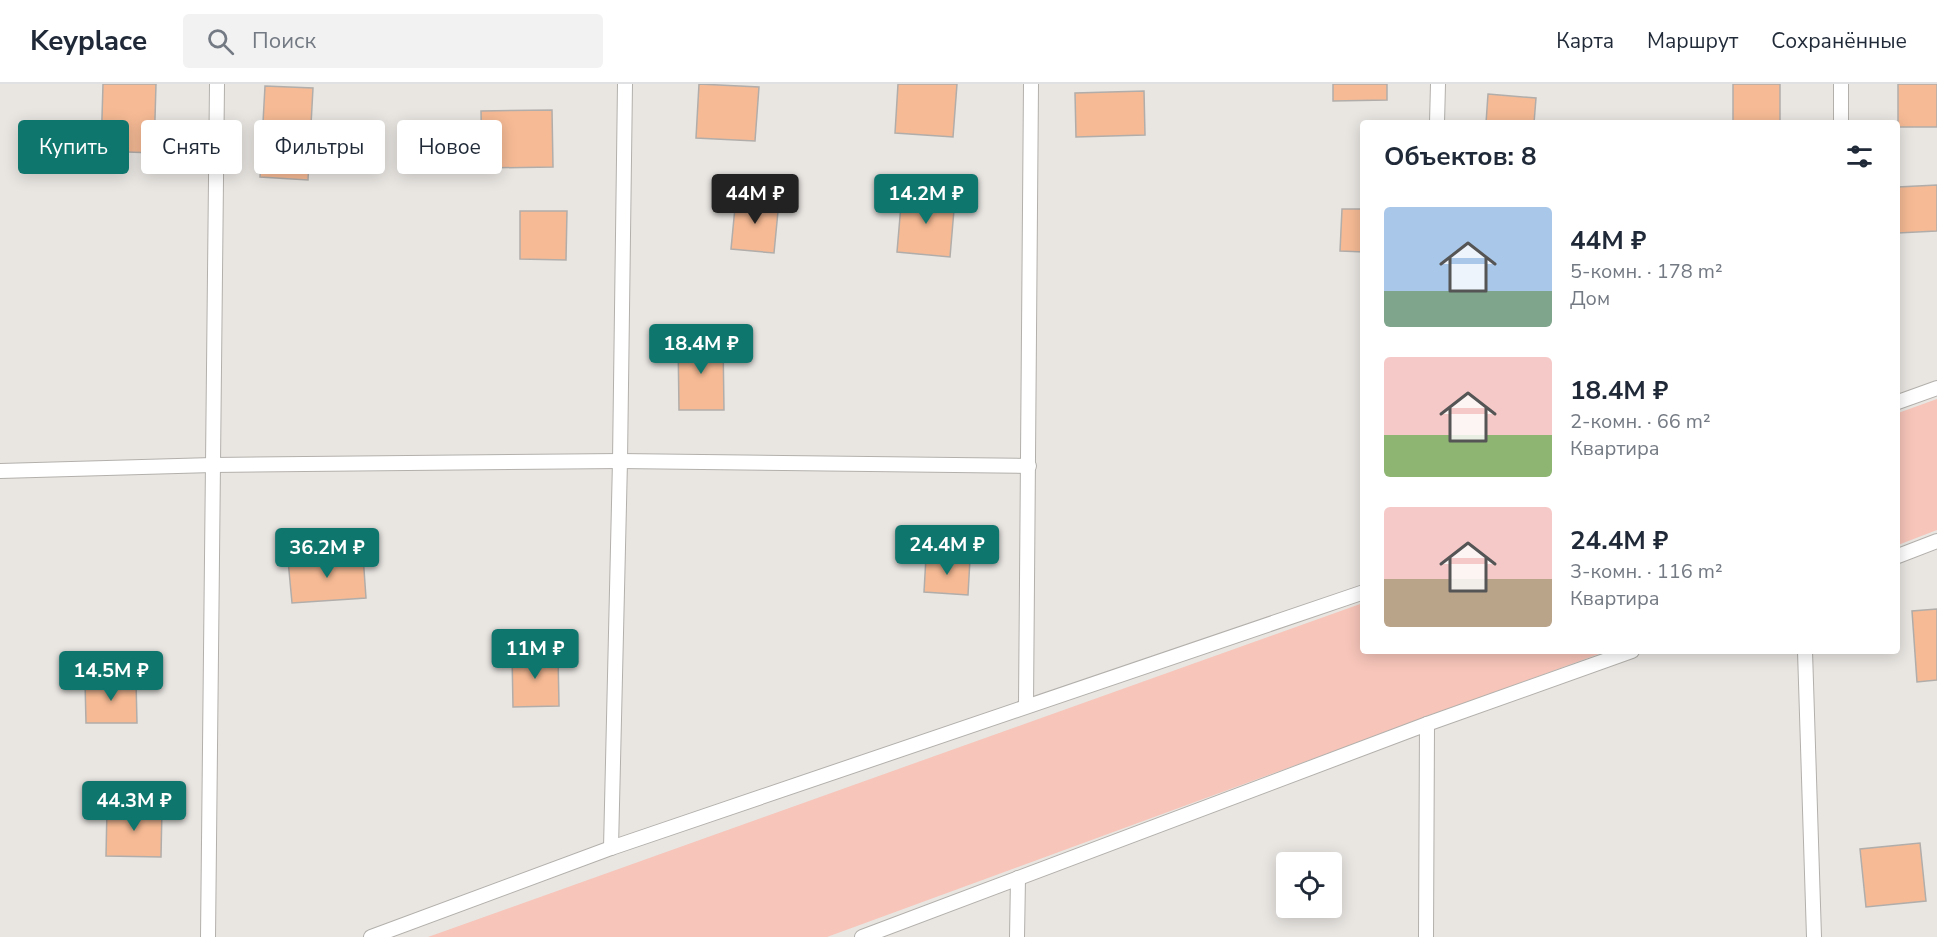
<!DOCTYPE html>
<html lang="ru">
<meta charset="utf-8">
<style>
:root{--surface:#fff;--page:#f2f2f3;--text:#1f2937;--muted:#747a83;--line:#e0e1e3;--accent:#0f766e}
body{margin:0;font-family:"Nunito Sans",sans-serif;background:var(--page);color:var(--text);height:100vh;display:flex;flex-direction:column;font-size:22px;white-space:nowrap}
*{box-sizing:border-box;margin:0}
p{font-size:20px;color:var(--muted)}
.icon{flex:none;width:33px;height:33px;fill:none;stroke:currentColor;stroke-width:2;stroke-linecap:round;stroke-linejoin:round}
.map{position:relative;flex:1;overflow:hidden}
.drawer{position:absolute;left:1360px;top:36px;width:540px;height:534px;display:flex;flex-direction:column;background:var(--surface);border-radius:6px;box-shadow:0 3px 15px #0003}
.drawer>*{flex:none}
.top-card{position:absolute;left:18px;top:36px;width:570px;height:54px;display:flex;gap:12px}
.fabs{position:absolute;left:1276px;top:768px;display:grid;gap:12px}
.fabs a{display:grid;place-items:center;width:66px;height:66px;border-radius:6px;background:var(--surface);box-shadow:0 3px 15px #0003;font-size:30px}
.price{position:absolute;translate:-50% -51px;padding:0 14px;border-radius:6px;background:var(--accent);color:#fff;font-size:20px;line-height:39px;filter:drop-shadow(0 2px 3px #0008)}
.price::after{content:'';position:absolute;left:50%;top:36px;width:18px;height:14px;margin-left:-9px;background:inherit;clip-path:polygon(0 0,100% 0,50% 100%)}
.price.on{background:#222;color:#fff}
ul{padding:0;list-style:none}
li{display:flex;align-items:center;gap:18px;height:150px;padding:0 24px}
li span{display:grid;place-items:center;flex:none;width:168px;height:120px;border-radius:6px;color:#555}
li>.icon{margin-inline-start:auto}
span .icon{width:72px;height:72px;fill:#fffc;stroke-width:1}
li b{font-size:26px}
h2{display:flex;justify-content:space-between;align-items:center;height:72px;padding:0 24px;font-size:26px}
.chip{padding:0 21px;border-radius:6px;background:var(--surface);box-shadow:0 3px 15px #0003;font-size:21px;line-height:54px}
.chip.on{background:var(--accent);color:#fff}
header{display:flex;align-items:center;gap:36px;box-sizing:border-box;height:84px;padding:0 30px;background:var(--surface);border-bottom:2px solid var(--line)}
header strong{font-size:28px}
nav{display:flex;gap:33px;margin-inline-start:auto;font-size:21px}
.search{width:420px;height:54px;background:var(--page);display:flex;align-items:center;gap:15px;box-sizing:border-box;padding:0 21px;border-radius:6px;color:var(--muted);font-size:22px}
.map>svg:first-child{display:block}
</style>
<header>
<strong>Keyplace</strong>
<div class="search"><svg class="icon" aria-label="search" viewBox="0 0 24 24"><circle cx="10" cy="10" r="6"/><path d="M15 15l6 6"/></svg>Поиск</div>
<nav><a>Карта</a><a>Маршрут</a><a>Сохранённые</a></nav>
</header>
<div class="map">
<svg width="1937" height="853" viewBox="0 0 1937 853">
<rect width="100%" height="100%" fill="#e9e6e2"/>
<g fill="#f7c5ba">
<path d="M1937,315V446L1898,461V329Z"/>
<path d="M1363,519L1364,567H1607L827,853H428Z"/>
</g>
<g fill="#f6ba95" stroke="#b1adaa" stroke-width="1.5">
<path d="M103,0H156L154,69L101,67Z"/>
<path d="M699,0L759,3L755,57L696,54Z"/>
<path d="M898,0H957L953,53L895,49Z"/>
<path d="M1333,0H1387V16L1333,17Z"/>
<rect x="1733" y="0" width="47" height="39"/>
<rect x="1898" y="0" width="39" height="43"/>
<path d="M265,2L313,4L308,96L260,93Z"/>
<path d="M1144,7L1145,51L1076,53L1075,9Z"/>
<path d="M1488,10L1536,14L1534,39H1486Z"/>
<path d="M552,26L553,83L482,84L481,27Z"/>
<path d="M1937,101V147L1898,149V103Z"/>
<path d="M902,109L955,114L950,173L897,168Z"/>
<path d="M736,113L779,117L774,169L731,165Z"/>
<path d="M1342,125H1364V168L1340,167Z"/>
<path d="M520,127H567L566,176L520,175Z"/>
<path d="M723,255L724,326H679L678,256Z"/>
<path d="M363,471L366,514L292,519L288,476Z"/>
<path d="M926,473L970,475L968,511L924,508Z"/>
<path d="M1937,525V596L1917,598L1912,527Z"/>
<path d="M558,569L559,622L513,623L512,570Z"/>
<path d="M85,597H136L137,639H86Z"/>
<path d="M107,723L162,724L161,773L106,772Z"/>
<path d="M1920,759L1926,817L1866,823L1860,765Z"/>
</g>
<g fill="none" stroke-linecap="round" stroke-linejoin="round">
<defs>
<g id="lane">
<path d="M1437,39L1438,0"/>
<path d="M1841,39V0"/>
<path d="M1898,318L1937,304"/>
<path d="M0,387L213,381L620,377L1029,382"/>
<path d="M1898,472L1937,457"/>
<path d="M1805,567L1814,853"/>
<path d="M1026,621L1031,0"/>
<path d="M611,764L620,377L625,0"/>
<path d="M208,853L217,0"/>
<path d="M371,853L611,764L1364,508"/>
<path d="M862,853L1427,640L1632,567"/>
<path d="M1017,853L1018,794"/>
<path d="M1426,853L1427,640"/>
</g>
</defs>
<use href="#lane" stroke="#b3b0ac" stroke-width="16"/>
<use href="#lane" stroke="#fff" stroke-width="14"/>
</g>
</svg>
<div class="fabs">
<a><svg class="icon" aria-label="locate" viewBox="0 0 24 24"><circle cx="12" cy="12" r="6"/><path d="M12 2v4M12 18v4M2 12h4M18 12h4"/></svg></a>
</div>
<b class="price on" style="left:755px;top:141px">44M ₽</b>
<b class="price" style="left:926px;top:141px">14.2M ₽</b>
<b class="price" style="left:701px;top:291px">18.4M ₽</b>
<b class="price" style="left:947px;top:492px">24.4M ₽</b>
<b class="price" style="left:327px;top:495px">36.2M ₽</b>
<b class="price" style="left:535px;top:596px">11M ₽</b>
<b class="price" style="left:111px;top:618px">14.5M ₽</b>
<b class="price" style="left:134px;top:748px">44.3M ₽</b>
<div class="top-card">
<a class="chip on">Купить</a>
<a class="chip">Снять</a>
<a class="chip">Фильтры</a>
<a class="chip">Новое</a>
</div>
<section class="drawer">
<h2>Объектов: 8<svg class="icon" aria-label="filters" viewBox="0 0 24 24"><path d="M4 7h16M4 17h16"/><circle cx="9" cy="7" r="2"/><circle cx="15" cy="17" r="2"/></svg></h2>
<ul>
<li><span style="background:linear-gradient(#a9c7e8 70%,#7fa58c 0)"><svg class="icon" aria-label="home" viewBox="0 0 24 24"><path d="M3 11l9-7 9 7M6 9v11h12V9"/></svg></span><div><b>44M ₽</b><p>5-комн. · 178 m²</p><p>Дом</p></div></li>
<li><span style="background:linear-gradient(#f6c9c9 65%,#8fb573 0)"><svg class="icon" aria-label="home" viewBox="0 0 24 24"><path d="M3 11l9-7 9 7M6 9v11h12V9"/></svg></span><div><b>18.4M ₽</b><p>2-комн. · 66 m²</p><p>Квартира</p></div></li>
<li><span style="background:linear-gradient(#f6c9c9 60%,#b9a48a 0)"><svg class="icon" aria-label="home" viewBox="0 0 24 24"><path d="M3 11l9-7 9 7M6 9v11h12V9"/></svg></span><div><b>24.4M ₽</b><p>3-комн. · 116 m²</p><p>Квартира</p></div></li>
</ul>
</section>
</div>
